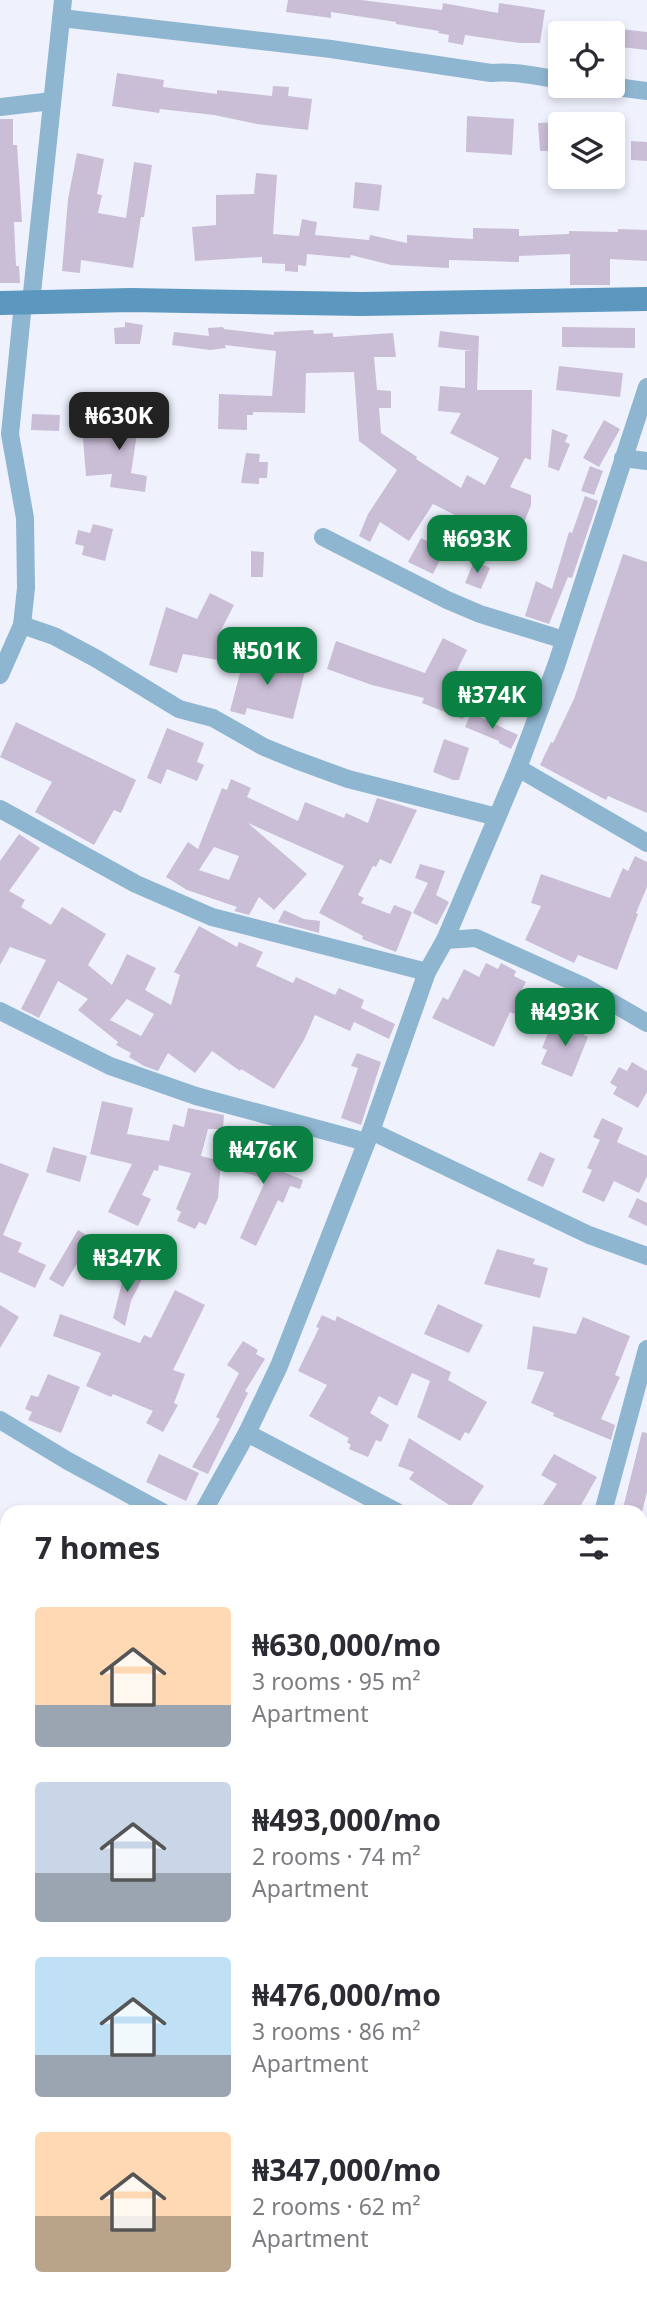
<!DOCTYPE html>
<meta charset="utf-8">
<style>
:root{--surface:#fff;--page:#f7f7f7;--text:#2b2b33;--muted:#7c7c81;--accent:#0b8043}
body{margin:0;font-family:"Noto Sans",sans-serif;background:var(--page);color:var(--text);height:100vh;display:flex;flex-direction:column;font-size:26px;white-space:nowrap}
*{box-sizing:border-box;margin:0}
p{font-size:23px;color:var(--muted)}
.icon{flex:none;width:38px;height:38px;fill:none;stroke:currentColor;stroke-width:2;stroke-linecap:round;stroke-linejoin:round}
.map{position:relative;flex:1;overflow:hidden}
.side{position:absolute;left:0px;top:1505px;width:648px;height:800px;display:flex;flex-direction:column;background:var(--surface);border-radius:21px 21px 0 0;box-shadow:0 4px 10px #0003}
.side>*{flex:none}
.controls{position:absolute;left:548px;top:21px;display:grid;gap:14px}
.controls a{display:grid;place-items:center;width:77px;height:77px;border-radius:7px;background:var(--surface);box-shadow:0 4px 10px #0003;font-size:35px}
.price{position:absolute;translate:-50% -60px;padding:0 16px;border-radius:14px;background:var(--accent);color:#fff;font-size:23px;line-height:46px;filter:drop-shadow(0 2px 4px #0008)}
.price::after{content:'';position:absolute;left:50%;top:42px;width:21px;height:16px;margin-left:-10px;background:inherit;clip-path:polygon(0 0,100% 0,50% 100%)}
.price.current{background:#222;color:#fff}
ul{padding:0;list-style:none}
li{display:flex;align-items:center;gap:21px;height:175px;padding:0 35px}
li span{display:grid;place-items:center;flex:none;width:196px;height:140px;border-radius:7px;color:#555}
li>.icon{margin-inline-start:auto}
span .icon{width:84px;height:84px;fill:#fffc;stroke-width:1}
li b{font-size:30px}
h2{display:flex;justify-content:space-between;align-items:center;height:84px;padding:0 35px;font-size:30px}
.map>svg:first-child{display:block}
</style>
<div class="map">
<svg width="647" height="2304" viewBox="0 0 647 2304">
<rect width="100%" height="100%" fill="#eff2fd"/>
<g fill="#cabed7" fill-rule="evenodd">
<path d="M288,0H361L442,10L443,3L498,13L499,3L545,10L540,43H519L465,35L463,45L448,42L449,35L438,33L439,31L396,24V22L331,12V18L286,12Z"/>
<path d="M612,28L647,32V50L612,46Z"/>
<path d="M117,73L164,80L163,87L217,94V90L272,96L273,86L289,87L288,96L312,99L308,130L257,124L214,115L160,109L159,113L112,106Z"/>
<path d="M467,116L514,119L512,155L466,152Z"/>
<path d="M0,119H13V145H17L22,222H14L16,266H19L20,283H0Z"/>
<path d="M560,122V151H540L538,123Z"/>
<path d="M631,141L647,142V161L631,160Z"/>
<path d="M77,153L104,159L97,194L102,195L98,213L126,218L134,162L152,165L144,217H141L133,268L81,260L80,273L62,271L68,199Z"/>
<path d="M256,173L277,175L273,234L299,236L302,219L317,222L315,235L369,240L370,235L407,243V235L473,239V228L519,229V236L569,234V231L618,232V229L647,230V261L610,259V285H570V254L519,256V262L449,260V268L391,265L351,255L350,258L307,254L306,266L298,265V272L285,271V264L262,263V257L195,261L192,227L216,225V195L254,194Z"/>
<path d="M355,182L382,185L379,211L353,208Z"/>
<path d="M125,322L143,325L140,344H115L114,328L125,327Z"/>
<path d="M223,327L224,329L274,335V332L313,330L314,334L333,333V337L393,333L396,357H374L377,390L391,391V408H379L381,433L417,457L416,459L461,488L467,475L485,485L499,458L450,433L461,413L438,411L440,386L465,388V351H472L438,347L440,331L479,336L477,390H532L531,460L525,458L510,487L531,495V505L516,543L502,537L504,531L483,520L479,527L433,504L409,541L380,522L370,542L359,536L368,514L397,470L359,441L354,372L306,373L305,413L253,412V415H247V430L218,429L219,394L272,396L276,351L225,345L226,348L210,350L172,345L174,332L209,336L208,328Z"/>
<path d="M562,327L635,328V348L562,347Z"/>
<path d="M559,366L623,373L620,397L556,390Z"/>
<path d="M122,407L154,412L151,429L138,427L131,473L147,476L145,492L110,487L112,474L86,476L83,438L118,436Z"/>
<path d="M32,414L60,415L59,431L31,430Z"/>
<path d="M604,420L620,429L599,467L583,458Z"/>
<path d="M552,429L568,435L565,442L570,444L559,471L548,467Z"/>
<path d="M246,453L260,454L259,462H268L267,478H259V484L241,483Z"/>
<path d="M590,466L603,471L594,495L581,491Z"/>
<path d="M585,496L598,501L572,578L568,577L549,624L525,616L536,581L552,589L569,532L572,533Z"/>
<path d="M93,524L113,529L105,561L82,555L84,546L75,544L78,530L90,533Z"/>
<path d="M421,538L445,550L433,574L408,562Z"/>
<path d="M251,551L264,552L263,577H251Z"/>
<path d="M623,554L647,562V813L608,796L606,800L540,765L551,742L553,743L574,699Z"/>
<path d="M474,561L490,568L481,589L465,583Z"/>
<path d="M210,593L234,605L219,634L229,636L224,661L183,654L177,673L149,665L166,607L197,619Z"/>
<path d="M443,638L467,650L445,695L468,704L463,719L422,703L424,698L372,685L327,669L336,641L425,673Z"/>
<path d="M234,655L274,666L276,660L306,667L293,719L247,708L245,715L230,711L240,673L230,671Z"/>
<path d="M471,713L518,735L511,749L499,743V741L465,727Z"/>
<path d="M16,722L136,780L121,813L114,810L94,845L35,812L52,782L0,757Z"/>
<path d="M167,728L204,743L197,762L204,765L197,781L167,769L161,784L147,778Z"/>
<path d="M444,739L469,748L459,780H453L433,772Z"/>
<path d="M231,779L251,788L247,797L298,821L305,802L344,818L346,813L368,823L377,798L417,810L391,864L380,859L376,867L373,866L358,895L364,898L361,903L390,914L394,905L412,912L396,952L362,939L363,936L319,913L344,866L248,823L307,874L274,910L259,897L249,915L234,911L237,907L187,890L166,877L188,842L198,849L222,788L227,790ZM214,847L239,856L229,880L199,870Z"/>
<path d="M19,834L40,848L9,891L25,900L21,907L51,925L62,907L106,934L88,965L112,985L127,954L156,968L145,990L171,1005L180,975L174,972L199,926L237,947L239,942L263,952L256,966L293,983L296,977L335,995L339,988L364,1000L361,1008L395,1024L389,1039L354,1022L350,1031L315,1015L304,1040L274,1089L241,1069L240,1071L212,1051L195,1073L168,1053L158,1071L144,1066L129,1057L131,1053L116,1045L118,1042L78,1010L88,999L58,981L39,1018L21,1009L46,960L10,947L0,965V861ZM127,999L154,1014L141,1036L110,1020Z"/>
<path d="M635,856L647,862V887L636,913L638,914L617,970L578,955L574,963L525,940L541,906L531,903L541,874L610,898L623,868L628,871Z"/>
<path d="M420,864L445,871L436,895L449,902L437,925L413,913L428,883L415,878Z"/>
<path d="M284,910L304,919L320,921L319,933L278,922Z"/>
<path d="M486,963L498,969L501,963L516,971L514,976L526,982L520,993L525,995L515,1014L510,1012L494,1047L432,1018L443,997L448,1000L464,969L479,977Z"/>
<path d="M559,1022L573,1028L575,1022L587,1027L584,1035L588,1037L572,1077L541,1064L547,1050L542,1048L550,1028L555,1031Z"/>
<path d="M357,1053L381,1062L361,1125L341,1118L358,1068L351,1066Z"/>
<path d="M632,1062L647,1071V1092L638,1108L613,1094L617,1087L610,1083L619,1067L627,1071Z"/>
<path d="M102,1101L133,1108L127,1134L169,1141L173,1124L184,1127L188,1108L224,1115L223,1129H208L201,1156L221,1161L218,1198L206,1225L199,1222L195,1229L177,1221L181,1212L176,1209L191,1173L159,1165L158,1171L154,1170L142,1195L151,1199L138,1226L108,1212L132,1164L90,1154Z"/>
<path d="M602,1118L623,1128L617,1142L647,1156V1176L639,1193L614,1181L604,1202L582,1192L592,1170L587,1168L600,1140L593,1137Z"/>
<path d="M246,1135L271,1143L264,1164L303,1180L300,1189L290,1186L283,1203L278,1200L256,1246L240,1238L266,1179L235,1170Z"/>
<path d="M53,1147L87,1156L80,1182L46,1172Z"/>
<path d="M540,1152L555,1159L543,1187L527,1180Z"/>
<path d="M0,1163L29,1174L3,1235L22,1243L18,1252L46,1265L35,1288L0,1272Z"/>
<path d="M637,1198L647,1203V1226L628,1217Z"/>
<path d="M78,1230L92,1238L63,1287L49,1279Z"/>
<path d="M95,1237L114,1245L108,1257L90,1249Z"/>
<path d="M497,1249L535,1259L533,1264L548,1268L540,1298L484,1284Z"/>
<path d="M130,1266L144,1275L131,1301L125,1326L113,1318L123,1279Z"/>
<path d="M175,1290L205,1305L173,1370L185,1374L174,1403L178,1405L163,1432L146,1423L153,1411L113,1394L111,1397L86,1386L101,1353L53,1336L60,1314L140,1343L144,1335L151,1338Z"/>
<path d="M438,1304L483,1325L469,1353L424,1334Z"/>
<path d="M0,1305L19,1317L0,1348Z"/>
<path d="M322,1315L335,1321L337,1316L451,1372L448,1380L487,1402L469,1434L465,1432L460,1441L417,1417L430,1381L412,1373L397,1406L379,1396L370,1413L389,1425L381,1442L376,1440L368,1457L349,1449L351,1445L347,1442L349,1438L309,1416L327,1385L298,1371L319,1328L316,1327Z"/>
<path d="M583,1317L630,1336L615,1375L620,1377L601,1419L615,1425L611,1440L553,1416L554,1413L531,1403L544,1372L527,1369L533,1326L576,1334Z"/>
<path d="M243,1341L258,1350L256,1354L265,1359L245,1391L248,1393L208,1474L192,1467L220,1419L216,1417L239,1373L227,1365Z"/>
<path d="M48,1374L80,1387L61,1433L28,1420L32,1412L25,1409L31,1395L38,1397Z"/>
<path d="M642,1432L647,1433V1492L642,1512H622Z"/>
<path d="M409,1438L484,1486L467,1512H460L409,1479L414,1472L398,1466Z"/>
<path d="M159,1454L199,1473L186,1501L146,1482Z"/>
<path d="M554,1454L597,1477L577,1512H538L557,1484L541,1475Z"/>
</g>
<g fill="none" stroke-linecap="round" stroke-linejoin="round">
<g stroke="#8fb6d1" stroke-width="18">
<path d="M61,18L331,49L491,73C515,71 536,76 560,80"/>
<path d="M609,86L647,91"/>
<path d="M0,107L52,101"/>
<path d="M31,302L63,0"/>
<path d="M623,458L647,461"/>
<path d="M323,537L447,600L480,614L564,640"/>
<path d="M22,625L54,636L97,659L179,709L213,718L264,747L296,760L348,779L497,817"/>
<path d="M0,675L22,625L26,588L25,518L10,434L23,303"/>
<path d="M518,768L647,843"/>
<path d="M0,809L136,884L212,917L427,972"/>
<path d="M445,940L476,938L585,987L647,1023"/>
<path d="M0,1011L110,1066L196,1096L366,1142"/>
<path d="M371,1131L589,1235L647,1256"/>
<path d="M0,1420L68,1461L162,1512"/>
<path d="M247,1433L397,1512"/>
<path d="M203,1512L247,1433L279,1366L371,1131L427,972L445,940L518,768L556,666L647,387"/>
<path d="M603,1512L647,1349"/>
<path d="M0,1654L7,1658"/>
<path d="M640,1680L647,1679"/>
<path d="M0,1779L7,1772"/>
<path d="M640,1897L647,1900"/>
<path d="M640,2273L647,2275"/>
<path d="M176,2304V2298"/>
<path d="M447,2304L448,2298"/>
<path d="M602,2304V2298"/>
</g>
<path stroke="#5b97bf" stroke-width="24" d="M0,303L131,300L362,304L647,299"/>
</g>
</svg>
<div class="controls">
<a><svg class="icon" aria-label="locate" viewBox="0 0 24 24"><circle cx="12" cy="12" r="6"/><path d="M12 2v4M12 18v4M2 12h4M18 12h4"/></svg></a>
<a><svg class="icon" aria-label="layers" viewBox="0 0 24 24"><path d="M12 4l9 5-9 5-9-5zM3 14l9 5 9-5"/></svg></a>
</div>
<b class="price current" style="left:119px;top:452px">₦630K</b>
<b class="price" style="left:477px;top:575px">₦693K</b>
<b class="price" style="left:267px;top:687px">₦501K</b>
<b class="price" style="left:492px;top:731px">₦374K</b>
<b class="price" style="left:565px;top:1048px">₦493K</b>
<b class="price" style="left:263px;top:1186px">₦476K</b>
<b class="price" style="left:127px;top:1294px">₦347K</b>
<section class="side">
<h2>7 homes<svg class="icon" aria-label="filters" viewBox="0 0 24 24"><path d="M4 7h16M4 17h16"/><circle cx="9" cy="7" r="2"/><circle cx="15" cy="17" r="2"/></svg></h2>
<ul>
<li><span style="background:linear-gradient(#ffd9b3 70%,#9aa5b1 0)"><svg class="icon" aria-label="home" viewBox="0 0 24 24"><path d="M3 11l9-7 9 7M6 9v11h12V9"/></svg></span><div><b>₦630,000/mo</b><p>3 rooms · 95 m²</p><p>Apartment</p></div></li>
<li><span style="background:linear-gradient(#c9d6e8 65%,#9aa5b1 0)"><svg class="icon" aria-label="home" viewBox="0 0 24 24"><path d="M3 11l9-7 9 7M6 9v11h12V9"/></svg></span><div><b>₦493,000/mo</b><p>2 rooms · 74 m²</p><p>Apartment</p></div></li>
<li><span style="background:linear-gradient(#bfe0f5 70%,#9aa5b1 0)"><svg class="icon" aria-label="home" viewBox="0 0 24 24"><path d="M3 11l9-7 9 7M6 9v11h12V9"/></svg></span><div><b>₦476,000/mo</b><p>3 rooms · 86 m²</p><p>Apartment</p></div></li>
<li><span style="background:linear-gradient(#ffd9b3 60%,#b9a48a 0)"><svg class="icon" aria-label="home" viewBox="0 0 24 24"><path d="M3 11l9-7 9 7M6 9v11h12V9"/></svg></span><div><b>₦347,000/mo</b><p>2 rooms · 62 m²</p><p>Apartment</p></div></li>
</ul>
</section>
</div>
